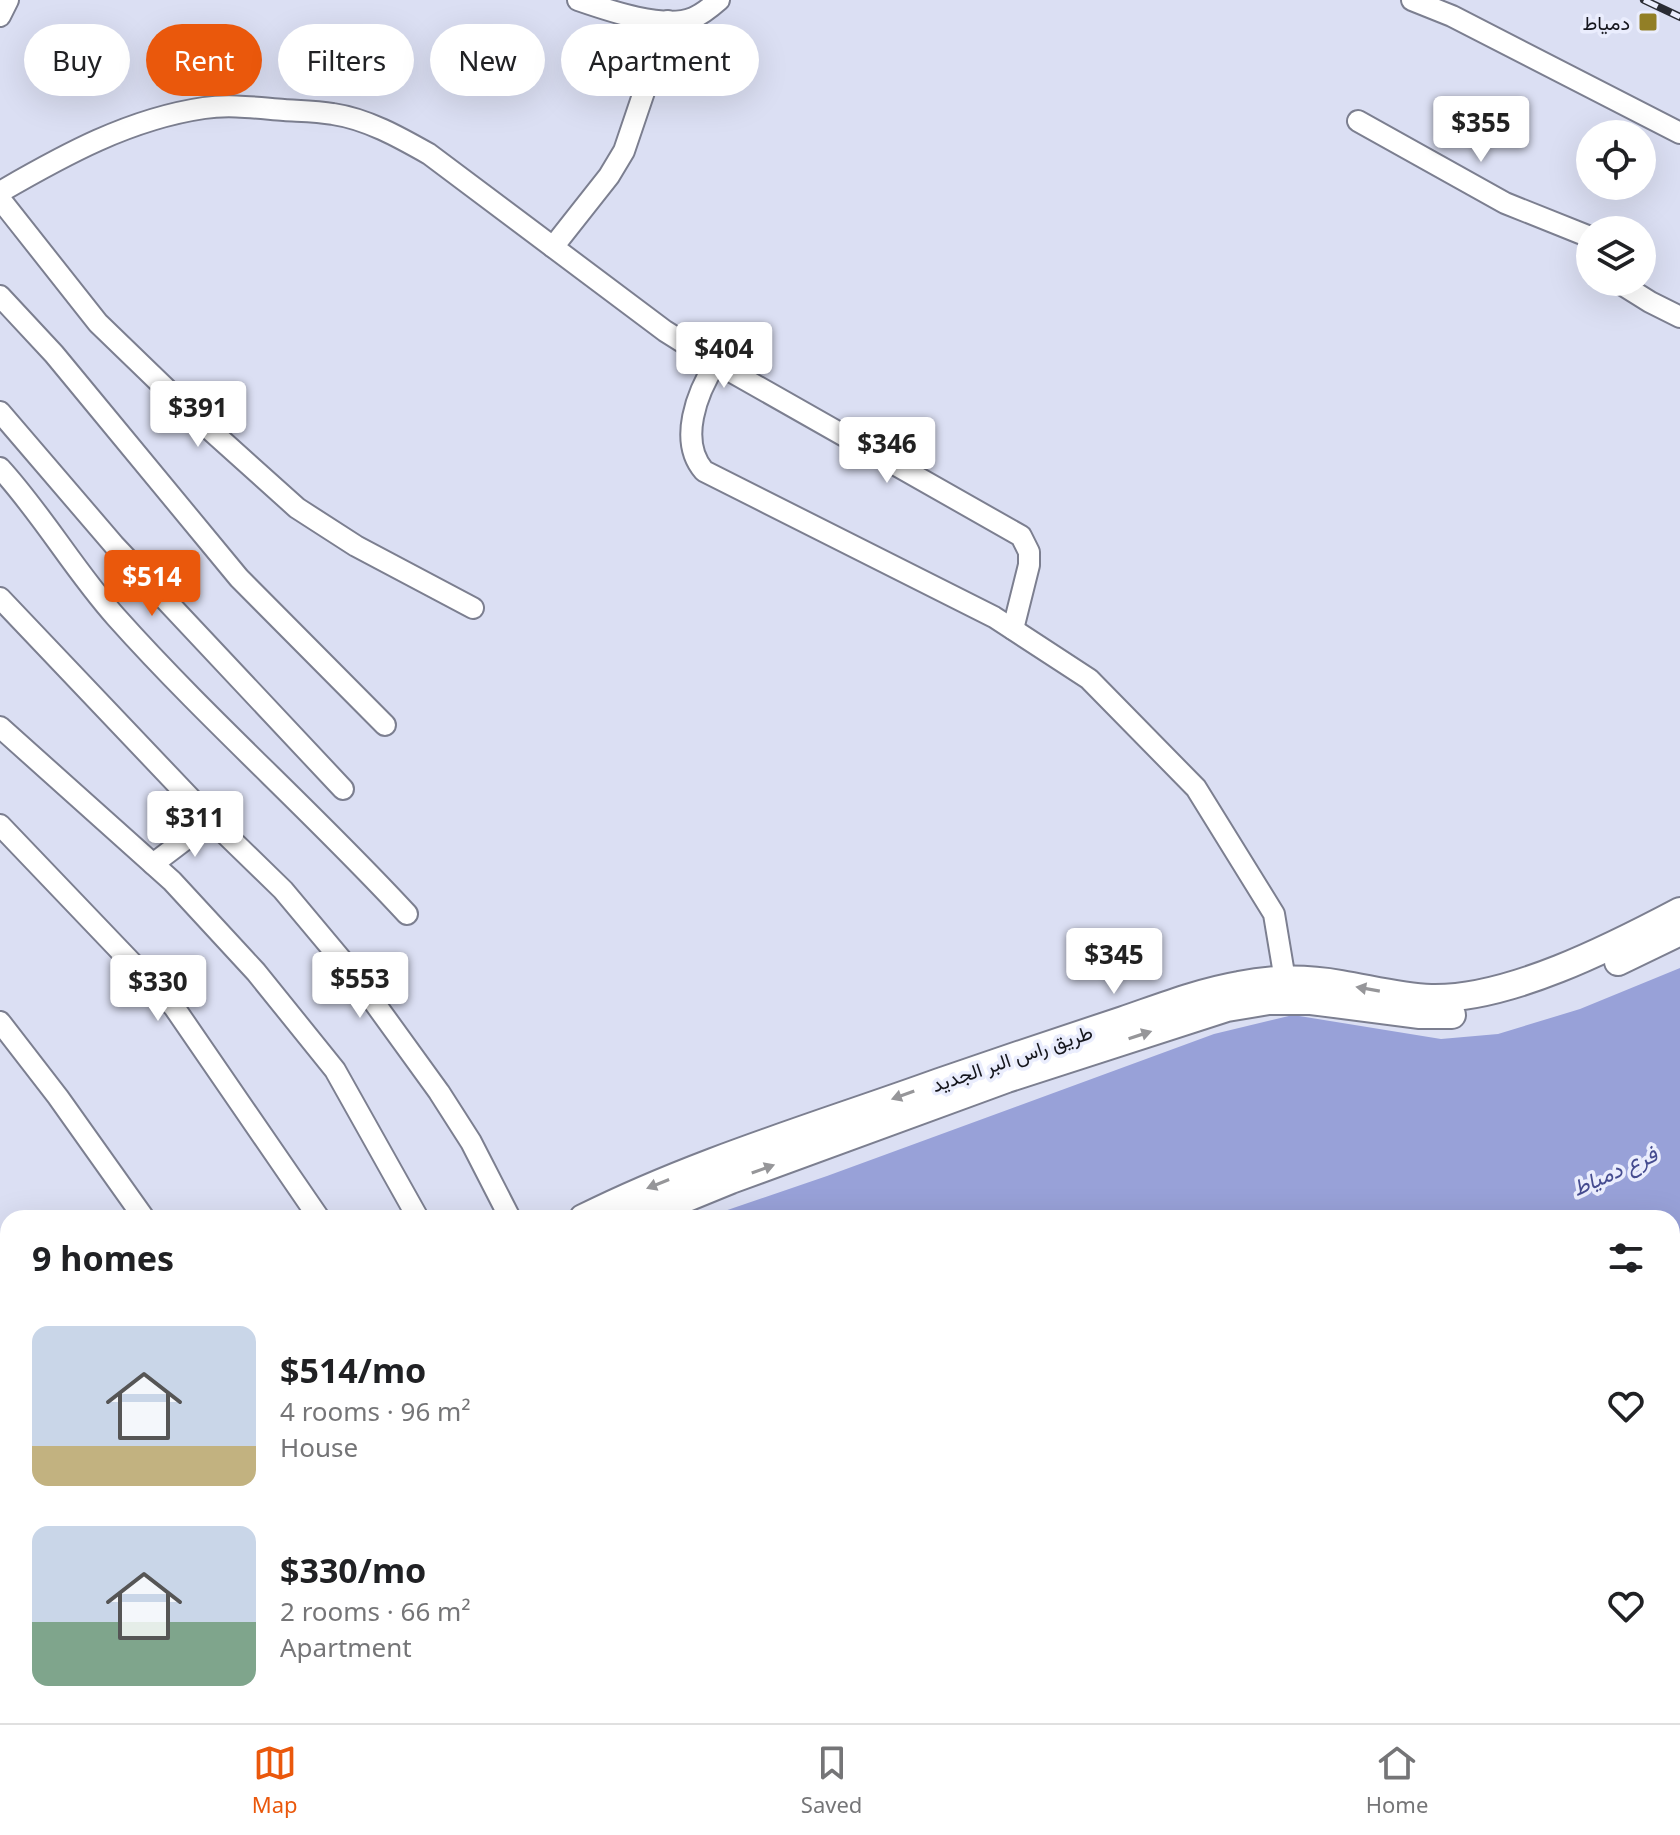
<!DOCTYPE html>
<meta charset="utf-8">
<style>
:root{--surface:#fff;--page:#f2f2f2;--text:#202124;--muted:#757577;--line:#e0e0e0;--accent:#ea580c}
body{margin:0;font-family:"Noto Sans",Vazirmatn,sans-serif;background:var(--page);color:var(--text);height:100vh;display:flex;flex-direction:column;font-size:30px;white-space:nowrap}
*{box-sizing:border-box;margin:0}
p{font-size:26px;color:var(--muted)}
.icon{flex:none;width:44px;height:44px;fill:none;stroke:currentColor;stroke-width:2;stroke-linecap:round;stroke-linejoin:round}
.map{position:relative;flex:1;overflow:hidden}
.panel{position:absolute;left:0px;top:1210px;width:1680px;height:514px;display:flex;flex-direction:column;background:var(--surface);border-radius:24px 24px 0 0;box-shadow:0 8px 32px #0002}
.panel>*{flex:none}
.banner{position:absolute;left:24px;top:24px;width:800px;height:72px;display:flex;gap:16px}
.buttons{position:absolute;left:1576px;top:120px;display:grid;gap:16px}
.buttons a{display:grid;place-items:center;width:80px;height:80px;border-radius:50%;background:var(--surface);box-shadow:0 8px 32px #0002;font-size:40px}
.price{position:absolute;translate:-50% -68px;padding:0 18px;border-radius:8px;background:#fff;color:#222;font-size:26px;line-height:52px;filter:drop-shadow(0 2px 4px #0008)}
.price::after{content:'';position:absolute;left:50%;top:48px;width:24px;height:18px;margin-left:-12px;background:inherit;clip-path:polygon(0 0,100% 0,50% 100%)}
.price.on{background:var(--accent);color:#fff}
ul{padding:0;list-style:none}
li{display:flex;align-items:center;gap:24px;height:200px;padding:0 32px}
li span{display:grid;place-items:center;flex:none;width:224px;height:160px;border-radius:16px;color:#555}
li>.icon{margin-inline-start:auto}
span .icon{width:96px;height:96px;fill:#fffc;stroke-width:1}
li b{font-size:34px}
h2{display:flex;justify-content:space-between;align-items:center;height:96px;padding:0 32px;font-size:34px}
.tag{padding:0 28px;border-radius:36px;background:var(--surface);box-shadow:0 8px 32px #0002;font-size:28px;line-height:72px}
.tag.on{background:var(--accent);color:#fff}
.tab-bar{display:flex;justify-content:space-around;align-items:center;height:112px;border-top:2px solid var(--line);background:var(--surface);font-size:22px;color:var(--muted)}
.tab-bar a{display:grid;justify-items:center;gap:4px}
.tab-bar .on{color:var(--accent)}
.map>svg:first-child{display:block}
</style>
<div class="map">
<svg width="1680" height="1723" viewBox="0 0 1680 1723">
<rect width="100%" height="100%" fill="#dbdff3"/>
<g fill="#98a1d8">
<path d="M1680,968V1436L1672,1441V1218H704L827,1176L1214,1034L1293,1015L1441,1039L1498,1034L1580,1009Z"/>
<path d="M8,1607V1716H1168L1155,1723H0V1612Z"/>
</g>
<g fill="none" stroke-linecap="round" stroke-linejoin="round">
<defs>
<g id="minor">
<path d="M578,0C607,10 664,30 693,18C703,14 711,7 719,0"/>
<path d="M1412,0L1452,16L1680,133"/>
<path d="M0,16L8,0"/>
<path d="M1358,121L1505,203L1590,237"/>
<path d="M0,192C64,155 129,119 204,108C230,104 258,108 284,110C300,111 317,111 333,114C367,119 399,137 429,154L665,331L716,363C697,392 678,441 704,471L994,617L1089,679L1196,788L1274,914L1285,980"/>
<path d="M0,199L98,323L188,410L297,508L356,546L473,608"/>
<path d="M553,247L609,176L624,151L668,21"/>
<path d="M1618,282L1650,302L1680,317"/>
<path d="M0,296L54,354L239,578L385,725"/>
<path d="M716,363L1021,536L1029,552V565L1013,629"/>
<path d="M0,412L114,545L343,789"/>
<path d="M0,468C43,515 74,570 116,617C208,720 313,812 407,914"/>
<path d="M0,598L211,820L283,890L355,976L439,1092L471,1142L510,1218"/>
<path d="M0,727L172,881L256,972L335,1070L418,1218"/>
<path d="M0,825L174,1007L319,1218"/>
<path d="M153,864L211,820"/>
<path d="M0,1022L58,1097L144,1218"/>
<path d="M0,1473L8,1480"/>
<path d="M1672,1618L1680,1615"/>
<path d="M1672,1641L1680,1638"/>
<path d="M1535,1716L1539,1723"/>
<path d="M1269,1723L1279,1716"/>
<path d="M1372,1723L1392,1716"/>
<path d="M1438,1723L1458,1716"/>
</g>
<g id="major">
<path d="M1618,962L1680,932"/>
<path d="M583,1218C697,1161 820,1125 939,1082C1000,1061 1062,1040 1123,1020C1161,1007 1199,992 1239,985C1272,978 1307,978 1341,984C1371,989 1401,997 1431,998C1508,1000 1612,947 1680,911"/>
<path d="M638,1218L731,1180L1007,1079L1227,1008L1269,1001H1311L1420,1015H1452"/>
<path d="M0,1552L8,1548"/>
<path d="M0,1578L8,1573"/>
</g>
</defs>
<use href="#minor" stroke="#7c7f90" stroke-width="24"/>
<use href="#major" stroke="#7c7f90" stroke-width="30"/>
<use href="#minor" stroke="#fff" stroke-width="20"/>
<use href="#major" stroke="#fff" stroke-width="26"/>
<defs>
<path id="rail" d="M1644,0L1680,17"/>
</defs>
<use href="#rail" stroke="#292b33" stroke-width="8"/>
<use href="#rail" stroke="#eaedfd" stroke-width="5" stroke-dasharray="15" stroke-linecap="butt"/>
</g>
<defs><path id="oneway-solid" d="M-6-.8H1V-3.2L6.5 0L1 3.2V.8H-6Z" transform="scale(2)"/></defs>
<g fill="#969699">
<use href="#oneway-solid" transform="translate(1368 989) rotate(-170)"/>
<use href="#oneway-solid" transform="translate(1140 1035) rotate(-18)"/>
<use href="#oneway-solid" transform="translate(903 1095) rotate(160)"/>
<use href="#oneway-solid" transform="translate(763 1169) rotate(-20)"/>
<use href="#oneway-solid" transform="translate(658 1184) rotate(158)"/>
</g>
<rect fill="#927f26" stroke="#eaedfd" stroke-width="3" x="1638" y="12" width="20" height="20" rx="4"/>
<g text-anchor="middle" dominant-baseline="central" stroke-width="7" stroke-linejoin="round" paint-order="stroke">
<g font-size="20" fill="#15161d" stroke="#eaedfd" text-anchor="end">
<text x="1630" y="22">دمياط</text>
</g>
<g font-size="20" fill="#15161d" stroke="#eaedfd">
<text transform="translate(1012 1058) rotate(-19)">طريق راس البر الجديد</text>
</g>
<g font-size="22" font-style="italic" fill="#454c90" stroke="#eaedfd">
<text transform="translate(1614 1170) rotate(-24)">فرع دمياط</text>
</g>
</g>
</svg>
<div class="buttons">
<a><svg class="icon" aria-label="locate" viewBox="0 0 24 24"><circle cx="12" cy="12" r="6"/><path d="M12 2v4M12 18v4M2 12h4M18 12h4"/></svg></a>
<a><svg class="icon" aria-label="layers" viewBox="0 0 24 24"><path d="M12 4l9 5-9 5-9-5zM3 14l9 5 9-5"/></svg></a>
</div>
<b class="price" style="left:1481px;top:164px">$355</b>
<b class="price" style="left:724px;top:390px">$404</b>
<b class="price" style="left:198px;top:449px">$391</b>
<b class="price" style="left:887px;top:485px">$346</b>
<b class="price on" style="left:152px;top:618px">$514</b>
<b class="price" style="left:195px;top:859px">$311</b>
<b class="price" style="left:1114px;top:996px">$345</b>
<b class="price" style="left:360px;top:1020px">$553</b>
<b class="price" style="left:158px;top:1023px">$330</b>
<div class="banner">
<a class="tag">Buy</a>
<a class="tag on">Rent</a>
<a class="tag">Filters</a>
<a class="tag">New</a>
<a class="tag">Apartment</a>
</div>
<section class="panel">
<h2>9 homes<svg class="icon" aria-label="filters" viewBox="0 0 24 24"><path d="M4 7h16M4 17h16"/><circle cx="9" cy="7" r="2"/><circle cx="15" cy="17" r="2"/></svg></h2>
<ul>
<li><span style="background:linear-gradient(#c9d6e8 75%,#c2b280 0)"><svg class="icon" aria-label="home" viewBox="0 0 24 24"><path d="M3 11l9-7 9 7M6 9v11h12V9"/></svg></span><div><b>$514/mo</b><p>4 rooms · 96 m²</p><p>House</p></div><svg class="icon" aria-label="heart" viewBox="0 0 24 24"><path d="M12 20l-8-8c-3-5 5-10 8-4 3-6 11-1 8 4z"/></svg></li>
<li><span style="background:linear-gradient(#c9d6e8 60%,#7fa58c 0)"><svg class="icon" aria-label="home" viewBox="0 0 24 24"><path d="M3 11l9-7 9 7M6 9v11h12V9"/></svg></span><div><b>$330/mo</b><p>2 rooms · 66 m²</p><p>Apartment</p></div><svg class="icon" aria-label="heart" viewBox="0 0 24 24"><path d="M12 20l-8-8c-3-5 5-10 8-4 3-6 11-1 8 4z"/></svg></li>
</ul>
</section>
</div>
<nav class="tab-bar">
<a class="on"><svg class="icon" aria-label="map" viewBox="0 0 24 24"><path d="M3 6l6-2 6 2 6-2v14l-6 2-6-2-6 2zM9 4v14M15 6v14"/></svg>Map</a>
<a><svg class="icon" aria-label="saved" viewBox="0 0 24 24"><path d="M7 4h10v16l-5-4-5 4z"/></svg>Saved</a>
<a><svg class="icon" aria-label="home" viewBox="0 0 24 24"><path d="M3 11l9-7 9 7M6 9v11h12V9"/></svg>Home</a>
</nav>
